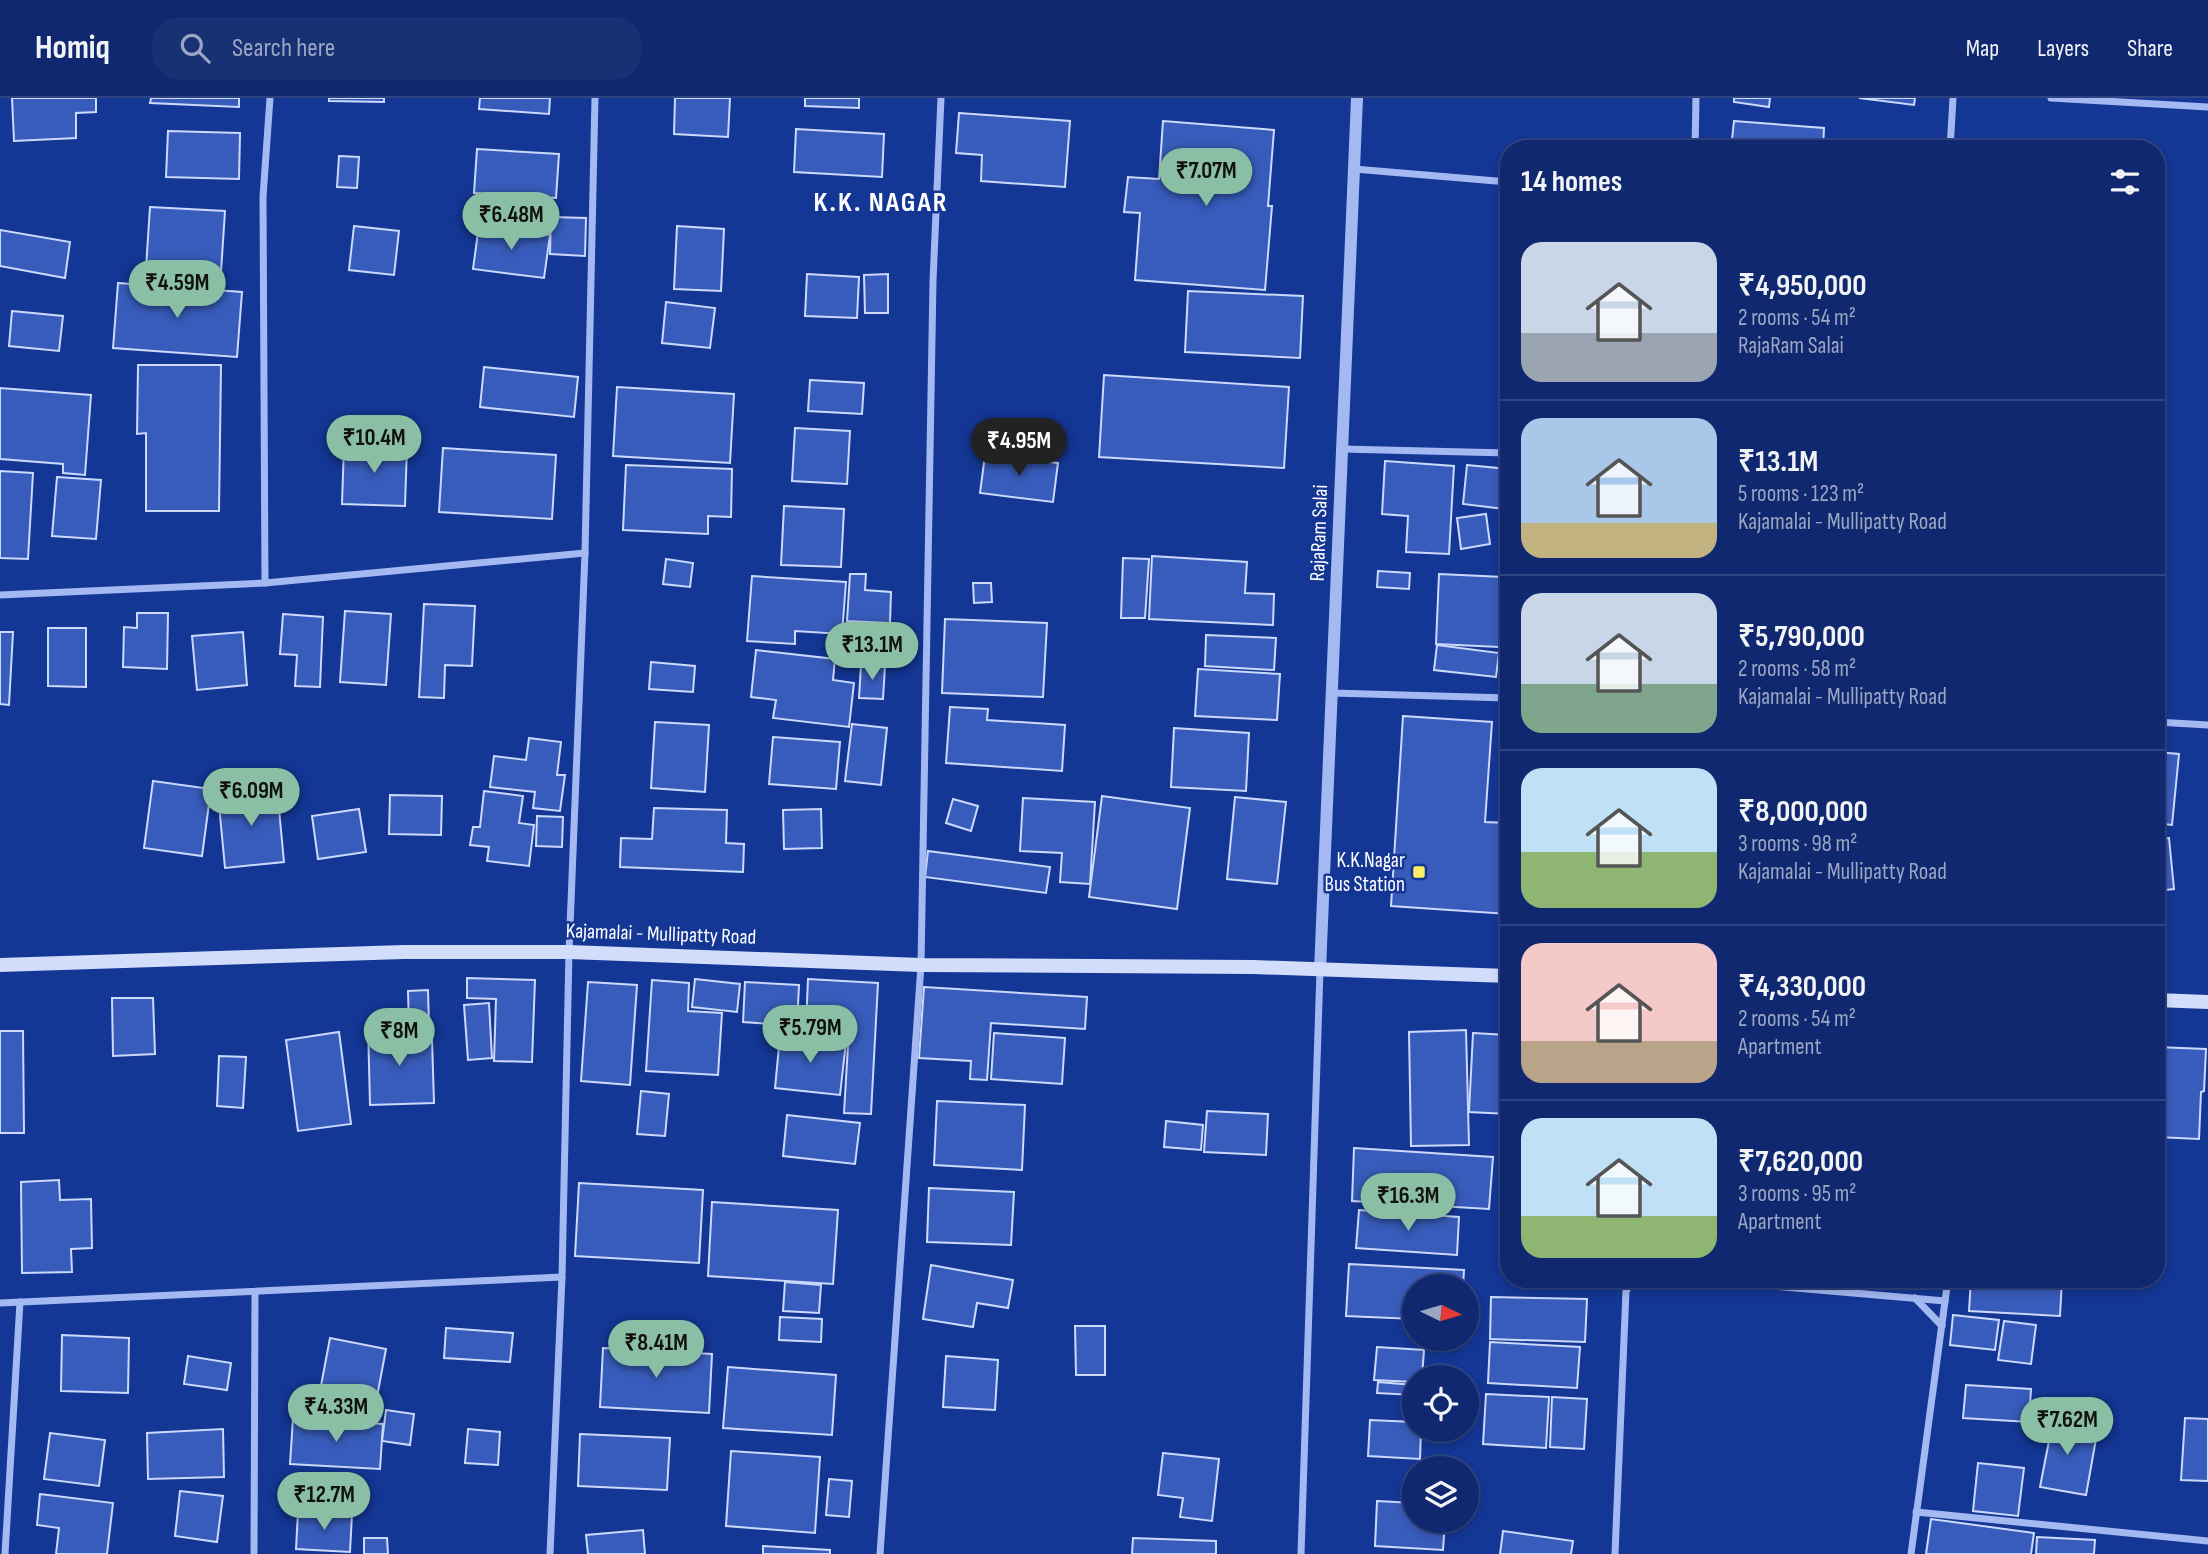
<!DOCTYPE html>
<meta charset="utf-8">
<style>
:root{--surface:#0f286f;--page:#183074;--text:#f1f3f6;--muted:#9ba6c3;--line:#2f4482;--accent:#8abfa5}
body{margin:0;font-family:"Sofia Sans Condensed",sans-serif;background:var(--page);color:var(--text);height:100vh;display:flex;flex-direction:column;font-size:26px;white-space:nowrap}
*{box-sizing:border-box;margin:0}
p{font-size:23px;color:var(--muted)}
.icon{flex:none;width:38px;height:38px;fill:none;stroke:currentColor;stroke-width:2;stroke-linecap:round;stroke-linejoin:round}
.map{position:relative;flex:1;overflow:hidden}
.side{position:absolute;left:1500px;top:42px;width:665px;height:1148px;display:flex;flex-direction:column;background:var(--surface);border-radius:28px;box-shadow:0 4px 10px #0003,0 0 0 2px var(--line)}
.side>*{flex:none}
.needle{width:46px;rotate:95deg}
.tools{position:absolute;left:1402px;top:1176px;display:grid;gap:14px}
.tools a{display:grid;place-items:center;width:77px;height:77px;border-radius:50%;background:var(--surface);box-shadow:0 4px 10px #0003,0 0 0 2px var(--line);font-size:35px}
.price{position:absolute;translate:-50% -60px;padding:0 16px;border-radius:24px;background:var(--accent);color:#111;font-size:23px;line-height:46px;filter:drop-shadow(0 2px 4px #0008)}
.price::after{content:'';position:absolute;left:50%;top:42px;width:21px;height:16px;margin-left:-10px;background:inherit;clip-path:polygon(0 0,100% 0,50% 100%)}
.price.selected{background:#222;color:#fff}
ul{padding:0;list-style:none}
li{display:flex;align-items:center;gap:21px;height:175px;padding:0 21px}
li+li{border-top:2px solid var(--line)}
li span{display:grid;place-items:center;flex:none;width:196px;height:140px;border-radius:21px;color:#555}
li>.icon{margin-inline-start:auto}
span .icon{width:84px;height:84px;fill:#fffc;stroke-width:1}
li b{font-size:30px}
h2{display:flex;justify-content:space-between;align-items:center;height:84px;padding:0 21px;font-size:30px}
header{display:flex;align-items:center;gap:42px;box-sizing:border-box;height:98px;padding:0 35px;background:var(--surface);border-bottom:2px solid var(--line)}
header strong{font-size:33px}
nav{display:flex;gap:38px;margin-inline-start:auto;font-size:24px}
.search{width:490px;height:63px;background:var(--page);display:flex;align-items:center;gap:18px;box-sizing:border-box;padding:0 24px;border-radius:28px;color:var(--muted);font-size:26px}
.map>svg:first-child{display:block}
</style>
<header>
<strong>Homiq</strong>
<div class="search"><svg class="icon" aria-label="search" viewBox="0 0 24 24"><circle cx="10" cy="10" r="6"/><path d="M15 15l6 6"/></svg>Search here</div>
<nav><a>Map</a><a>Layers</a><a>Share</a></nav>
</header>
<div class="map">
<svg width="2208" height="1456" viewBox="0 0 2208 1456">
<rect width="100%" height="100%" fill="#143694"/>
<g fill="#385cbb" stroke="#cbd9fc" stroke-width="2">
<path d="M12,0H96V14L76,15V40L14,43Z"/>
<path d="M151,0H239V9L150,5Z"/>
<path d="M329,0H384V4L329,3Z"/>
<path d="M480,0H550L549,16L479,11Z"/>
<path d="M675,0H730L728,39L674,36Z"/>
<path d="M805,0H859V10L805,8Z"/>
<path d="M1734,0H1770L1769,9L1734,4Z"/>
<path d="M1859,0H1915L1914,7Z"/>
<path d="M959,15L1070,23L1065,89L981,83L982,57L956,55Z"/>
<path d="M1163,23L1274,32L1268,108H1272L1265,192L1135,182L1140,115L1124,114L1128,79L1159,81Z"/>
<path d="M1734,23L1824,30L1823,51H1731Z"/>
<path d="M796,31L884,36L882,79L794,74Z"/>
<path d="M168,33L240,35L239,81L166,79Z"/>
<path d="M477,51L559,56L556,100L474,95Z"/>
<path d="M339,58L359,59L357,90L337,89Z"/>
<path d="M150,109L225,113L221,174L146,170Z"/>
<path d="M551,119L586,120L585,158L550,156Z"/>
<path d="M479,127L550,137L544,180L473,171Z"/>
<path d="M354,128L399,133L394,177L349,172Z"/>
<path d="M677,128L724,131L721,193L674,191Z"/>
<path d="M0,132L70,144L65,180L0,168Z"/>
<path d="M807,176L859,179L857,220L805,218Z"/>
<path d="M888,176V215H865L864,177Z"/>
<path d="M118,185L242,194L237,259L113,250Z"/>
<path d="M1188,193L1303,198L1300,260L1185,254Z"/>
<path d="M666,204L715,210L710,250L662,245Z"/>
<path d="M12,213L63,218L59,253L9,248Z"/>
<path d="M138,267H221L219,413H146V335L137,336Z"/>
<path d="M484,269L578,279L574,319L480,309Z"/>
<path d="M1104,277L1289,289L1284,370L1099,359Z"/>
<path d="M810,282L864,285L862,316L808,313Z"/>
<path d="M617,289L734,296L730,365L613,358Z"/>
<path d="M0,290L91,297L85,377L63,375V366L0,361Z"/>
<path d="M795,330L850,333L847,386L792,383Z"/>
<path d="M344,347L407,349L405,408L342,406Z"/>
<path d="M443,350L556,357L552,421L439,414Z"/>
<path d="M985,357L1058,365L1053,404L980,395Z"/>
<path d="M1385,363L1454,368L1449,456L1406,454L1408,418L1382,416Z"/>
<path d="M626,367L732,371L731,419L708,418V436L623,432Z"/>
<path d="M1467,367L1508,371L1504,411L1463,406Z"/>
<path d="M0,373L33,375L28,461L0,460Z"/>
<path d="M57,379L101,382L96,441L52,438Z"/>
<path d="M784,408L844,411L841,469L781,467Z"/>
<path d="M1486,416L1490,446L1461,451L1457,420Z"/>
<path d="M1152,458L1247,464L1245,495L1274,496L1273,527L1149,521Z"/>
<path d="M1123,460L1149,461L1145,520H1121Z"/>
<path d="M666,461L693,465L690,489L663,486Z"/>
<path d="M1378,473L1410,475L1409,491L1377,489Z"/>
<path d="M850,476H866L865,492L891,494L890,525L847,523Z"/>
<path d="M1439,476L1503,479L1499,549L1436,546Z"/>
<path d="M752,478L846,484L842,536L795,533V546L747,543Z"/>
<path d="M973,485H991L992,504L974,505Z"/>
<path d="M424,506L475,508L472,568L445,567L444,600L419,599Z"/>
<path d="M345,513L391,516L386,587L340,584Z"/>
<path d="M137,515H168L167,571L123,569L124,529L137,530Z"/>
<path d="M283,516L323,519L320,589L295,588L297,557L280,556Z"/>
<path d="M945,521L1047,525L1043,599L942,595Z"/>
<path d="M48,530H86V589L48,588Z"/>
<path d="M0,534H13L9,607L0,606Z"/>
<path d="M243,534L247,587L197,592L192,538Z"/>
<path d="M1206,537L1276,540L1274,572L1205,568Z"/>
<path d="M1437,547L1499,555L1496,579L1434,572Z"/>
<path d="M756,552L835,561L833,582L854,585L849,629L773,620L776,602L751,599Z"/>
<path d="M651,564L695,568L693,594L649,591Z"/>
<path d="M861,567L885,568L883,601L859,600Z"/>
<path d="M1198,571L1280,576L1277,622L1195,618Z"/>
<path d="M950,609L988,611L987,622L1065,627L1062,673L946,665Z"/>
<path d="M1403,618L1492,624L1485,724L1508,725V816L1391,808Z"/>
<path d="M655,624L709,627L705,694L651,690Z"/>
<path d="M852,626L887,630L881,687L845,683Z"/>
<path d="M1174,630L1249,635L1246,693L1171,689Z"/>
<path d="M773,639L840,644L836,691L769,686Z"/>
<path d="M529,640L561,644L557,677H565L560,713L533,710L535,694L490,689L494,658L526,662Z"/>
<path d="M2156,654L2179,656L2172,727L2156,725Z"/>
<path d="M153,683L211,691L202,758L144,750Z"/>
<path d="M277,690L284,764L225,770L218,696Z"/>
<path d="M484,693L523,698L519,725L534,727L529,768L487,763L489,749L470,747L473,729H480Z"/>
<path d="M390,697L442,698L441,737L389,736Z"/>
<path d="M1102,698L1190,710L1177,811L1089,799Z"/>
<path d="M1235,699L1286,704L1277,786L1227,781Z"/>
<path d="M1023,700L1095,704L1090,786L1060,784L1062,755L1020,753Z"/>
<path d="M953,701L978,708L971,733L946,725Z"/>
<path d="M654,710L727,712L726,745L744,746L743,774L620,769L621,740L652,741Z"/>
<path d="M359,711L366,754L318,761L312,718Z"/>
<path d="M821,711L822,750L784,751L783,712Z"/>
<path d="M537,718L563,719L562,749L536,748Z"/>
<path d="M2169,740L2174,791L2156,793V741Z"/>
<path d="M928,753L1050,769L1046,795L925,779Z"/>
<path d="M467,880L535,882L532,964L494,963L496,901L467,900Z"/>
<path d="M695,881L740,886L737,914L692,909Z"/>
<path d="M808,881L878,885L871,1016L844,1015L849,930L806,927Z"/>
<path d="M652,882L689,885L688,913L722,915L718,977L646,973Z"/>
<path d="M588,884L637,887L630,987L581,983Z"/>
<path d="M745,884L799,887L797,928L743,924Z"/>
<path d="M924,889L1087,899L1085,931L991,925L987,982L970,981L971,963L919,960Z"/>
<path d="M428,892L429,929H409L408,893Z"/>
<path d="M112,900H153L155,956L113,958Z"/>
<path d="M489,905L492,960L468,962L464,907Z"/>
<path d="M398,925L399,942L432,941L434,1005L370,1007L368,927Z"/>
<path d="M1466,932L1469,1047L1411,1048L1409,934Z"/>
<path d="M0,933H23L24,1035H0Z"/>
<path d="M339,934L351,1026L298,1033L286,942Z"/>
<path d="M994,935L1065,940L1062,986L991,981Z"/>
<path d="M1473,935L1508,937V1016L1469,1014Z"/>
<path d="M780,938L846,944L840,997L775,990Z"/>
<path d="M2156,949L2206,951L2204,993L2201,994L2199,1041L2156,1039Z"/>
<path d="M219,958L246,959L243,1010L217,1008Z"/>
<path d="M641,993L669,996L665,1038L637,1036Z"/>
<path d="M937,1003L1025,1007L1022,1072L934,1067Z"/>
<path d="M1207,1013L1268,1016L1266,1057L1204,1054Z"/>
<path d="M787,1017L860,1025L855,1066L783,1058Z"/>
<path d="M1166,1023L1203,1027L1201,1052L1164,1049Z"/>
<path d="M1354,1050L1493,1059L1489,1111L1352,1103Z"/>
<path d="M59,1082L60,1102L91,1101L92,1150L71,1151L72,1174L22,1175L21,1084Z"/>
<path d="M579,1085L703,1092L699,1165L575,1158Z"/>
<path d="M929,1090L1014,1094L1011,1147L927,1144Z"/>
<path d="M712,1104L838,1112L833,1186L708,1178Z"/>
<path d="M1359,1112L1459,1119L1457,1157L1356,1150Z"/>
<path d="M1349,1166L1464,1172L1463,1188H1414V1221L1346,1218Z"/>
<path d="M931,1167L1013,1182L1008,1210L977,1205L973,1229L923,1221Z"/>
<path d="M1971,1181H2062L2060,1218L1969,1213Z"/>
<path d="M785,1184L821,1187L819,1215L783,1213Z"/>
<path d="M1491,1199L1587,1201L1585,1244L1490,1241Z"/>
<path d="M1953,1217L1999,1222L1995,1252L1950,1247Z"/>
<path d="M780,1219L822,1221L821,1244L779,1242Z"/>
<path d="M2004,1223L2036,1227L2031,1266L1998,1262Z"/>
<path d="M1075,1228H1105V1277H1076Z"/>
<path d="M446,1230L513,1235L510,1264L444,1260Z"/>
<path d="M62,1237L129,1240L128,1295L61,1293Z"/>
<path d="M330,1240L386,1251L376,1304L320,1293Z"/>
<path d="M1490,1244L1580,1249L1577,1290L1488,1285Z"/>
<path d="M1377,1249L1424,1252L1422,1279H1414V1284L1374,1282Z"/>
<path d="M603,1250L712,1256L709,1315L600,1309Z"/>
<path d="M188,1258L231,1265L227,1292L184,1286Z"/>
<path d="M946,1258L998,1262L995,1312L943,1309Z"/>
<path d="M728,1269L836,1277L832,1337L723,1330Z"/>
<path d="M1378,1284L1414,1287V1297L1377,1295Z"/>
<path d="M1966,1287L2031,1291L2029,1324L1963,1320Z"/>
<path d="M1486,1296L1549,1299L1546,1350L1483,1346Z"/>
<path d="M1552,1299L1587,1301L1584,1351L1550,1349Z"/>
<path d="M386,1312L414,1316L410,1347L382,1343Z"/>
<path d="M2055,1312L2076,1315L2071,1337L2096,1341L2086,1397L2040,1389Z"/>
<rect x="2078" y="1313" width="21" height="22"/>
<path d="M293,1320L383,1326L380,1371L290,1366Z"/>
<path d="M2185,1320L2208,1321V1383L2181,1382Z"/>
<path d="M1370,1322L1414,1324V1332H1421L1420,1361L1368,1358Z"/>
<path d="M223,1331L224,1379L148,1381L147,1335Z"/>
<path d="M468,1331L500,1334L498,1367L465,1365Z"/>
<path d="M50,1335L105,1342L99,1388L44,1381Z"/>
<path d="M580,1336L670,1340L667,1392L578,1388Z"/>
<path d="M731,1353L820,1359L815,1435L726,1428Z"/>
<path d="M1163,1355L1219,1361L1212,1423L1180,1419L1183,1400L1158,1397Z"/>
<path d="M1978,1365L2024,1370L2018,1418L1973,1413Z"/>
<path d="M829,1381L852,1383L849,1419L826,1417Z"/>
<path d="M180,1393L223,1398L217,1444L175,1438Z"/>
<path d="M40,1396L113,1405L107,1456H56L59,1430L37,1427Z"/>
<path d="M1377,1403L1414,1405V1423H1445L1443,1452L1375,1448Z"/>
<path d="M298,1414L352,1416L350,1454L296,1451Z"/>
<path d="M1931,1421L2034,1435L2031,1456H1926Z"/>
<path d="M643,1432L645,1456H588L586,1437Z"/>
<path d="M1503,1433L1573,1443L1571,1456H1500Z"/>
<path d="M2037,1439L2095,1442L2094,1456H2036Z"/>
<path d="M364,1440H387L388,1456H364Z"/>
<path d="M1133,1440L1216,1443V1456H1132Z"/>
<path d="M763,1448L830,1452V1456H763Z"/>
</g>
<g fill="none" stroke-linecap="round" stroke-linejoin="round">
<g stroke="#a4b9f2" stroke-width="7">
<path d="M2051,0L2208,9"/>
<path d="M1695,51L1696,0"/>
<path d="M1950,51L1953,0"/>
<path d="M1354,71L1508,84"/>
<path d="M1342,351L1508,355"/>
<path d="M265,485L263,99L270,0"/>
<path d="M0,497L265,485L585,455"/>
<path d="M1332,595L1508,600"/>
<path d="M2156,624L2208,627"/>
<path d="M1694,1181L1945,1203"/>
<path d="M1915,1200L1942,1228"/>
<path d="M0,1205L562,1179"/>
<path d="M1916,1414L2208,1443"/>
<path d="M5,1456L20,1204"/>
<path d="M254,1456L255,1194"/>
<path d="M550,1456L562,1179L569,854L585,455L595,0"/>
<path d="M880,1456L921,867L933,183L941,0"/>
<path d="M1301,1456L1320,872"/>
<path d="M1615,1456L1626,1193L1634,1181"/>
<path d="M1911,1456L1948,1181"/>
</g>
<path stroke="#a4b9f2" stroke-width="12" d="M1320,872L1357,0"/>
<g stroke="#d2ddfc" stroke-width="14">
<path d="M0,867L404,854H569L921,867L1253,869L1508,878"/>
<path d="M2156,902L2208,904"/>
</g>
</g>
<rect fill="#ffed64" stroke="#143694" stroke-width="2.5" x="1412" y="767" width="14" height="14" rx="3.5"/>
<g text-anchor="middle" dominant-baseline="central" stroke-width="5" stroke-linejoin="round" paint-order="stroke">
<g font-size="21" fill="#fff" stroke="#143694">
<text transform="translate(1319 435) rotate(-88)">RajaRam Salai</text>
<text transform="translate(661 836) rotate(2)">Kajamalai - Mullipatty Road</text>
</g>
<g font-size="21" fill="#fff" stroke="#143694" text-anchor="end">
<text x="1405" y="762">K.K.Nagar<tspan x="1405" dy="24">Bus Station</tspan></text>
</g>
<g font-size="28" font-weight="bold" letter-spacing="2" fill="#fff" stroke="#143694">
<text x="881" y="104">K.K. NAGAR</text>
</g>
</g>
</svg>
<div class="tools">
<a><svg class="needle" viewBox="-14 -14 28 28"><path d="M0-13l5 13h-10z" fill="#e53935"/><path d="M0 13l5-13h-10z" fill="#9ba6c3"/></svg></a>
<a><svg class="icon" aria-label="locate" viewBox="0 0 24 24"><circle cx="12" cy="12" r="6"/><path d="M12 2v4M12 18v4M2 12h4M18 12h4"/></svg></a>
<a><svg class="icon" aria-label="layers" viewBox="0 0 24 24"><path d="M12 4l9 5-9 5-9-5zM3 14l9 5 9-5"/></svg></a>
</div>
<b class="price" style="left:1206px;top:110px">₹7.07M</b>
<b class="price" style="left:511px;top:154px">₹6.48M</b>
<b class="price" style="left:177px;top:222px">₹4.59M</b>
<b class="price" style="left:374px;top:377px">₹10.4M</b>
<b class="price selected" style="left:1019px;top:380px">₹4.95M</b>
<b class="price" style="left:872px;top:584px">₹13.1M</b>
<b class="price" style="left:251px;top:730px">₹6.09M</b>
<b class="price" style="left:810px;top:967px">₹5.79M</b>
<b class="price" style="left:399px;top:970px">₹8M</b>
<b class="price" style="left:1408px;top:1135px">₹16.3M</b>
<b class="price" style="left:656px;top:1282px">₹8.41M</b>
<b class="price" style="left:336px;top:1346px">₹4.33M</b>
<b class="price" style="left:2067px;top:1359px">₹7.62M</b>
<b class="price" style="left:324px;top:1434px">₹12.7M</b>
<section class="side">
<h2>14 homes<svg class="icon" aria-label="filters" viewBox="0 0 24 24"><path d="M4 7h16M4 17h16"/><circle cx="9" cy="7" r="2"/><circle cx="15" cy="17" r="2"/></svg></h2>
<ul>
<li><span style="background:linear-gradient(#c9d6e8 65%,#9aa5b1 0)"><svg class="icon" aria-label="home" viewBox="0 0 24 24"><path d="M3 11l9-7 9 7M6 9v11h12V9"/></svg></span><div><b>₹4,950,000</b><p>2 rooms · 54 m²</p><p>RajaRam Salai</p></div></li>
<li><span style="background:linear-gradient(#a9c7e8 75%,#c2b280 0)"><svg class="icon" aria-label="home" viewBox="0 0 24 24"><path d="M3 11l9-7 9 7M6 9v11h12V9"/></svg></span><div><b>₹13.1M</b><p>5 rooms · 123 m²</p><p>Kajamalai - Mullipatty Road</p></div></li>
<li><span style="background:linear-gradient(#c9d6e8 65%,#7fa58c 0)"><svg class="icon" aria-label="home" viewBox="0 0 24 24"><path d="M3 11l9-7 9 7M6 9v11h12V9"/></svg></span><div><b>₹5,790,000</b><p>2 rooms · 58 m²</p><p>Kajamalai - Mullipatty Road</p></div></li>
<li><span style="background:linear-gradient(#bfe0f5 60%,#8fb573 0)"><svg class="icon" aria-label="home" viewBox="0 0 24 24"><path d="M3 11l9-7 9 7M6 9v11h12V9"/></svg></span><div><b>₹8,000,000</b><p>3 rooms · 98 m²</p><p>Kajamalai - Mullipatty Road</p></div></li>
<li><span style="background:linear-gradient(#f6c9c9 70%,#b9a48a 0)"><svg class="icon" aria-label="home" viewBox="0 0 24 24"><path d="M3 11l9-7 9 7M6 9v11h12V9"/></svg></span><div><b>₹4,330,000</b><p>2 rooms · 54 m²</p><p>Apartment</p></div></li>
<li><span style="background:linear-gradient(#bfe0f5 70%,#8fb573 0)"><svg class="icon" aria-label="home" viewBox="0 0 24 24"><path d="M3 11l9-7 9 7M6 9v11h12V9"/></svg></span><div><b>₹7,620,000</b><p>3 rooms · 95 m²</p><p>Apartment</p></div></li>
</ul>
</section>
</div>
